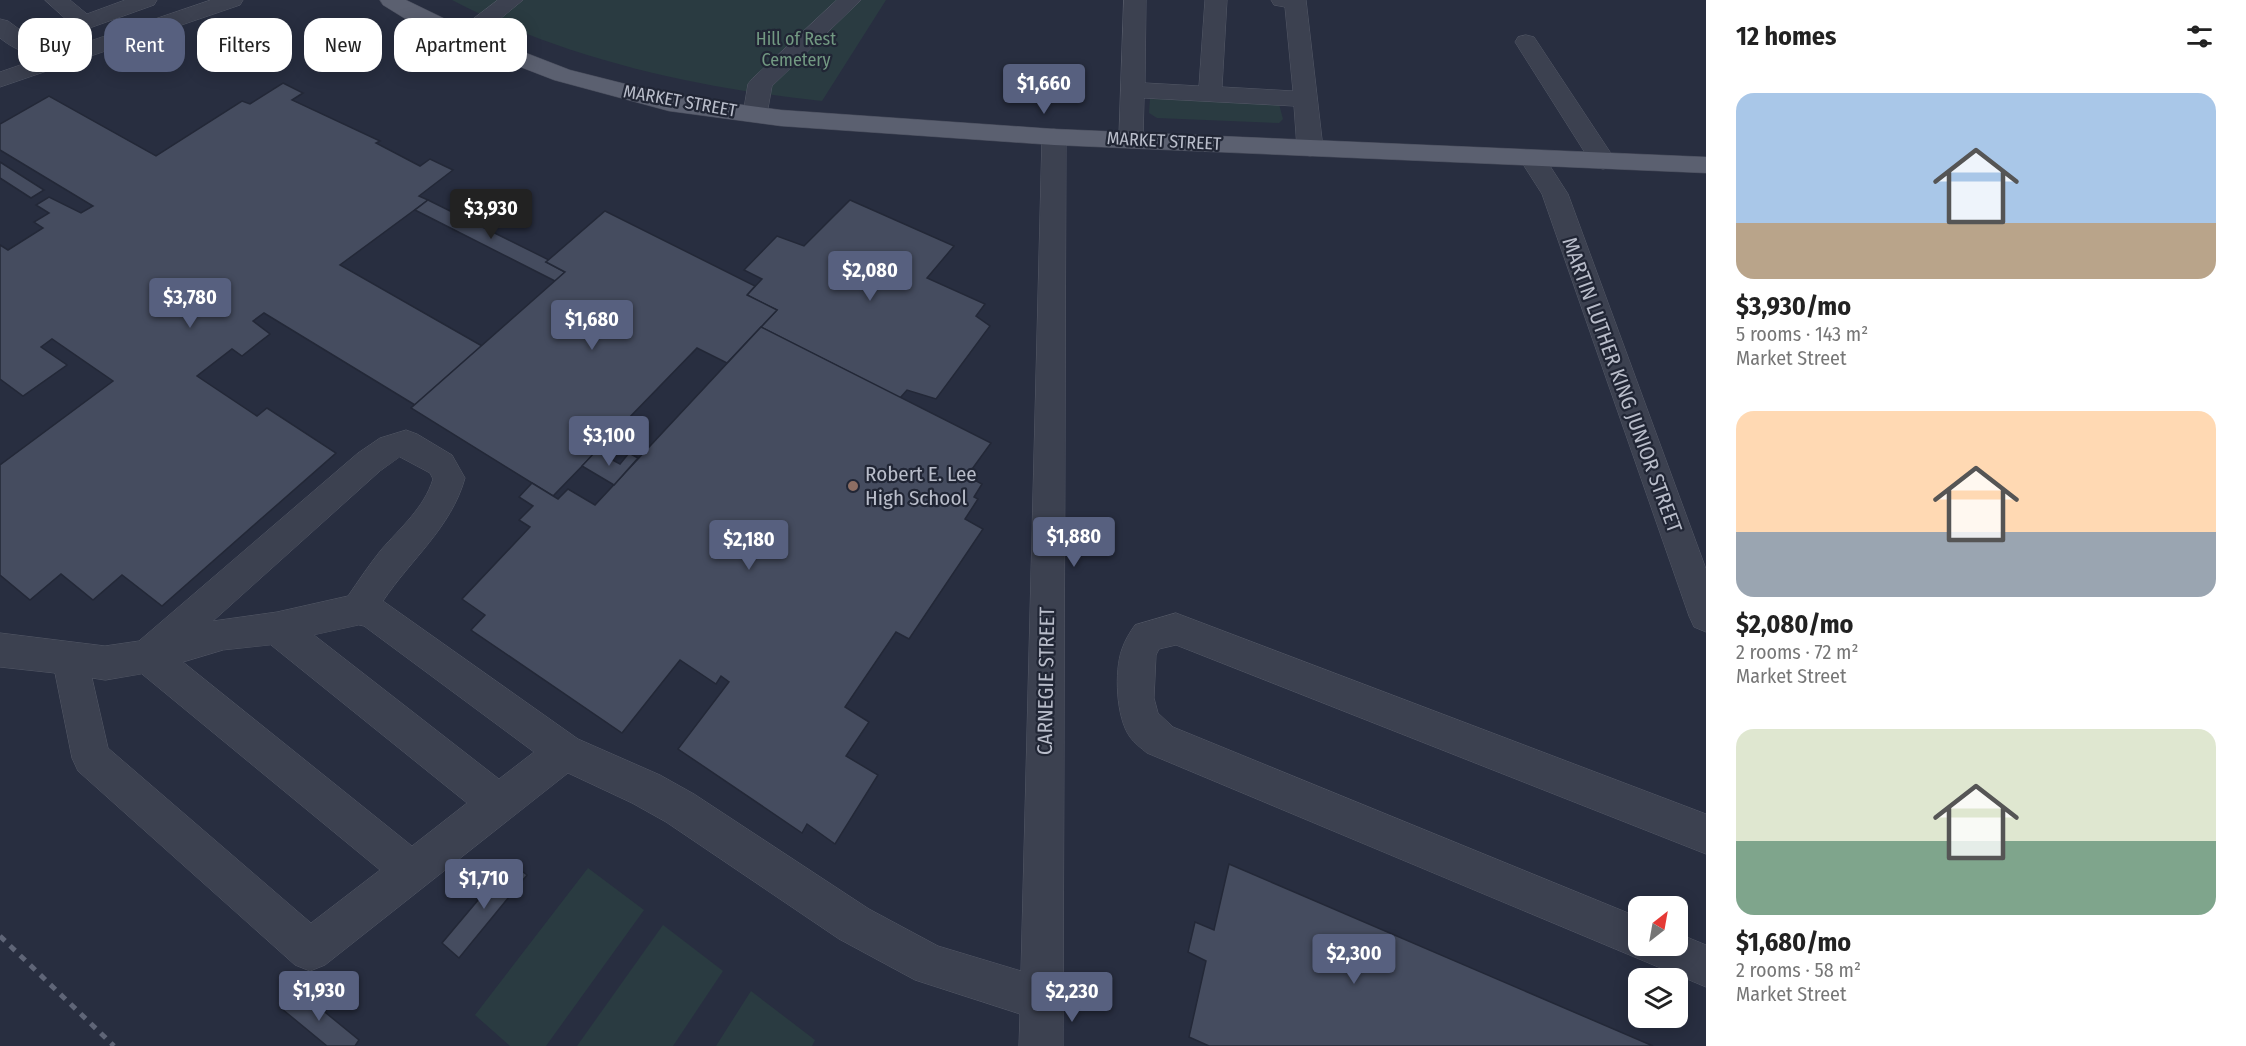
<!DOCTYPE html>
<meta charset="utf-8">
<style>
:root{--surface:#fff;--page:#f2f2f2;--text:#222;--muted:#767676;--accent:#57607f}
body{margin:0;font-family:"Fira Sans Condensed",sans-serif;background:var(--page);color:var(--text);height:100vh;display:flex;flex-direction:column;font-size:22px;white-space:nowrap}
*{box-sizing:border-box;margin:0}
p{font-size:20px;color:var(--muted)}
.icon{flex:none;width:33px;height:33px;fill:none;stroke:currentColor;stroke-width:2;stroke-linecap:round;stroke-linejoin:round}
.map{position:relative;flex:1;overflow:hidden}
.panel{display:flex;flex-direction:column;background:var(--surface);width:540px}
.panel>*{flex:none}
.hud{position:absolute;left:18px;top:18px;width:570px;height:54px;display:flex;gap:12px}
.needle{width:39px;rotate:31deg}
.buttons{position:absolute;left:1628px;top:896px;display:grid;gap:12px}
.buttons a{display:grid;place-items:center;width:60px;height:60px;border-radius:12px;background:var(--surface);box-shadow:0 3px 15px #0003;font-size:30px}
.price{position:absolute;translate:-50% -51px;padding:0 14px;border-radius:6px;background:var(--accent);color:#fff;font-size:20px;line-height:39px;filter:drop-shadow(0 2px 3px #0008)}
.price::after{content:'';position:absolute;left:50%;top:36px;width:18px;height:14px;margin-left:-9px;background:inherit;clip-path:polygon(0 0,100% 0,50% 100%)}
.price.current{background:#222;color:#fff}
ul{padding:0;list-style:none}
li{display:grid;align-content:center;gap:12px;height:318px;padding:0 30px}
li span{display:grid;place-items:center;height:186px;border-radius:18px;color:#555}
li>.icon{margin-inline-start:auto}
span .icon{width:108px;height:108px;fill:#fffc;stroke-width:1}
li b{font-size:26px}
h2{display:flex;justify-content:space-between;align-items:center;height:72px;padding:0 30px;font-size:26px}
.tag{padding:0 21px;border-radius:18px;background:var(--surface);box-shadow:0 3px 15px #0003;font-size:21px;line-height:54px}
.tag.current{background:var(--accent);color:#fff}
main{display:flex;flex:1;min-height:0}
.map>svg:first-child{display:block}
</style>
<main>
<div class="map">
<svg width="1706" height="1046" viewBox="0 0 1706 1046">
<rect width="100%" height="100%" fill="#282e40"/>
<g fill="#2a3b41">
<path d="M452,0H886L822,101C696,88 565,59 452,0Z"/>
<path d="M1150,98L1279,104L1283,119L1279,123L1157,118L1149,113Z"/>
<path d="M588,868L644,910L546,1046H510L475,1015Z"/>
<path d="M663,925L723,971L673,1046H577Z"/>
<path d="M751,991L815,1040L812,1046H716Z"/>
</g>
<g fill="#454c5f" stroke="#232837" stroke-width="1.5">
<path d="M283,83L303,93L292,100L380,141L376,143L420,166L430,159L453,170L419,196L428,200L340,265L482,346L415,405L264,313L253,321L270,334L242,356L232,349L197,376L257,416L267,408L336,453L162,606L122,575L93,600L61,574L30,600L0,575V465L113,381L52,339L41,347L67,365L23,396L0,379V245L8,250L43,228L34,222L49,213L36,205L49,197L81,213L93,206L0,150V124L49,96L156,156L242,101L250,104Z"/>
<path d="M0,162L44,190L31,198L0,178Z"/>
<path d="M428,200L549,260L546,262L565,272L555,281L415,210Z"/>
<path d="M850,200L954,246L927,278L985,304L976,316L990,326L936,399L907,390L900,398L761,327L777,310L747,295L762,279L744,270L777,236L804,246Z"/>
<path d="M605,211L755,286L747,295L777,310L727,363L697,348L553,496L411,408L565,272L546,262Z"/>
<path d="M761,327L991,443L967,476L982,484L974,497L978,499L965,519L983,529L909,639L896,632L845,707L869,722L846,756L878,775L835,844L807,824L802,833L678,749L729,682L721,676L716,684L680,660L622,733L471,630L485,615L462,599L530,527L519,520L533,506L519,497L532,483L558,499L568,489L595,505Z"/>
<path d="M596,451L620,464L629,453L638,458L614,485L582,466Z"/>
<path d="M510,862L527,875L459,958L442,943Z"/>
<path d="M1229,864L1653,1046H1209L1189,1037L1206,961L1188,952L1195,922L1214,930Z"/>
<path d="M298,990L359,1040L355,1046H327L282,1009Z"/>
</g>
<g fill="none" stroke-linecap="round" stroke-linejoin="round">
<defs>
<g id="minor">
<path d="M45,0H70L87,14L125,0H157L154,5L84,30L76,28Z"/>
<path d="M211,0H243L240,5L0,87V72L64,50C38,57 21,55 0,38V19L8,21L35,41L69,35L77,37L80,42L78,45Z"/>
<path d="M498,0H523L472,42L464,44L456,42L453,37L456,32Z"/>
<path d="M837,0H861L772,86L767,114L764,119L755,122L746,119L743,114L748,84L752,79Z"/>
<path d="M1124,0H1146L1145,83L1199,86L1205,0H1227L1222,87L1293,91L1285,7L1274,5L1271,0H1306L1323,148L1319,154L1310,156L1301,154L1297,148L1294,106L1144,98L1143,140L1140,146L1131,148L1122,146L1119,140Z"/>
<path d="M1526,35L1534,37L1612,155L1616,161L1612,167L1603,169L1594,167L1515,42L1518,37Z"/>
<path d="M1054,129L1063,131L1066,137L1063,1046H1019L1020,1014L915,980L839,939L666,822L632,803L568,773L325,965L310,971L295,965L78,771L72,758L55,673L0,667V633L105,646L139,641L358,453L380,438L406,430L417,434L452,455L465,478C451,528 411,559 383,601L578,739L660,775L694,794L869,909L938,946L1021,971L1042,137L1045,131ZM400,457L430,473L433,479C424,508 401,527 381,550C369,565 359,580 348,596L277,612L213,621L380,471ZM359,625L364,626L534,752L499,779L314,635ZM271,645L467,803L412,846L183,662L223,650ZM142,674L380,870L311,923L108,748L92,678L105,680Z"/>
<path d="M1532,150L1541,152L1568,194L1706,569V632L1694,627L1689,616L1542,194L1519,158L1523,152Z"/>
<path d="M1176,613L1706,814V854L1176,645L1159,649L1156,655L1154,698L1158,713L1173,727L1638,917V945H1677V933L1706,945V987L1147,753C1141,748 1134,743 1130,737C1116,718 1114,671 1122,649C1125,640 1130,632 1135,625Z"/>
</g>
<path id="major" d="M380,0H406L472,32L570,70L669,95L781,110L1054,129L1706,157V173L1054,145L781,126L669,111L554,80L456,42L404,18L383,5Z"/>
</defs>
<use href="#minor" stroke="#545967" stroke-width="1"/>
<use href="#major" stroke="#464a59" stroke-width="1"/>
<use href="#minor" fill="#3c4150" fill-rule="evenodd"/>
<use href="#major" fill="#5b6070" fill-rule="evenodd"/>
<path stroke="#5f6577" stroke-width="5" stroke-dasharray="7 7" stroke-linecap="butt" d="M0,936L114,1046"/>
</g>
<circle fill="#8d6e63" stroke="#212635" stroke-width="2" cx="853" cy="486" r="6"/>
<g text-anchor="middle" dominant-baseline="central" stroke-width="4.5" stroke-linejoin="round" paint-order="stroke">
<g font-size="18" fill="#729982" stroke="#212635">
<text x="796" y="39">Hill of Rest<tspan x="796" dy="21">Cemetery</tspan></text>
</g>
<g font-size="18" fill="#b9bdca" stroke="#212635">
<text transform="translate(680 101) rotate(10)">MARKET STREET</text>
<text transform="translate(1164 141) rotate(3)">MARKET STREET</text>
</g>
<g font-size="21" fill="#b9bdca" stroke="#212635">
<text transform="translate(1622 385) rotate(70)">MARTIN LUTHER KING JUNIOR STREET</text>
<text transform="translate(1046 681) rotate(-89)">CARNEGIE STREET</text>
</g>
<g font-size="21" fill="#b9bdca" stroke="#212635" text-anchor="start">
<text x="865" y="474">Robert E. Lee<tspan x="865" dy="24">High School</tspan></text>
</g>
</g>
</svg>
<div class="buttons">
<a><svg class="needle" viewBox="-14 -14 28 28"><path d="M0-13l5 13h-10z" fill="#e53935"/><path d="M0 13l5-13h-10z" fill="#767676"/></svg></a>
<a><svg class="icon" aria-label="layers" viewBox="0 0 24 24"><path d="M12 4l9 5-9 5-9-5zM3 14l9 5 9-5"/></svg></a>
</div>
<b class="price" style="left:1044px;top:115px">$1,660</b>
<b class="price current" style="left:491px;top:240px">$3,930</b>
<b class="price" style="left:870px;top:302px">$2,080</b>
<b class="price" style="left:190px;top:329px">$3,780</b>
<b class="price" style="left:592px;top:351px">$1,680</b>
<b class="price" style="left:609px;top:467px">$3,100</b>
<b class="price" style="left:1074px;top:568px">$1,880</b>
<b class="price" style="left:749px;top:571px">$2,180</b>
<b class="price" style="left:484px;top:910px">$1,710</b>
<b class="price" style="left:1354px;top:985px">$2,300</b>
<b class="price" style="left:319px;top:1022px">$1,930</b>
<b class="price" style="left:1072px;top:1023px">$2,230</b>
<div class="hud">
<a class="tag">Buy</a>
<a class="tag current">Rent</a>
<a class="tag">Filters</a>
<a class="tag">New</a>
<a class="tag">Apartment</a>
</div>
</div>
<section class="panel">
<h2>12 homes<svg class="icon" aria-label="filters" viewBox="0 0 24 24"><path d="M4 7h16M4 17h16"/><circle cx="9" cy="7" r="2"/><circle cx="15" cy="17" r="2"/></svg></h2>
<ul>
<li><span style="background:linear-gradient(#a9c7e8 70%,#b9a48a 0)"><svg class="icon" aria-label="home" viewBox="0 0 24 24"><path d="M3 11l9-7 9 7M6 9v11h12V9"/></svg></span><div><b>$3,930/mo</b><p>5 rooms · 143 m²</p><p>Market Street</p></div></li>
<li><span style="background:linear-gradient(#ffd9b3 65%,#9aa5b1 0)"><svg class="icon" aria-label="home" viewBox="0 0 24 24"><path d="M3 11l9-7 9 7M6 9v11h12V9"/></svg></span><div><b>$2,080/mo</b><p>2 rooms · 72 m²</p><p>Market Street</p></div></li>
<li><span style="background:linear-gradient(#dfe7d0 60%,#7fa58c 0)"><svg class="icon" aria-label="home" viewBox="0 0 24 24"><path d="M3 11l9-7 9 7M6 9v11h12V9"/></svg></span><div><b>$1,680/mo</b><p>2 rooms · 58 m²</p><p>Market Street</p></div></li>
</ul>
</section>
</main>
